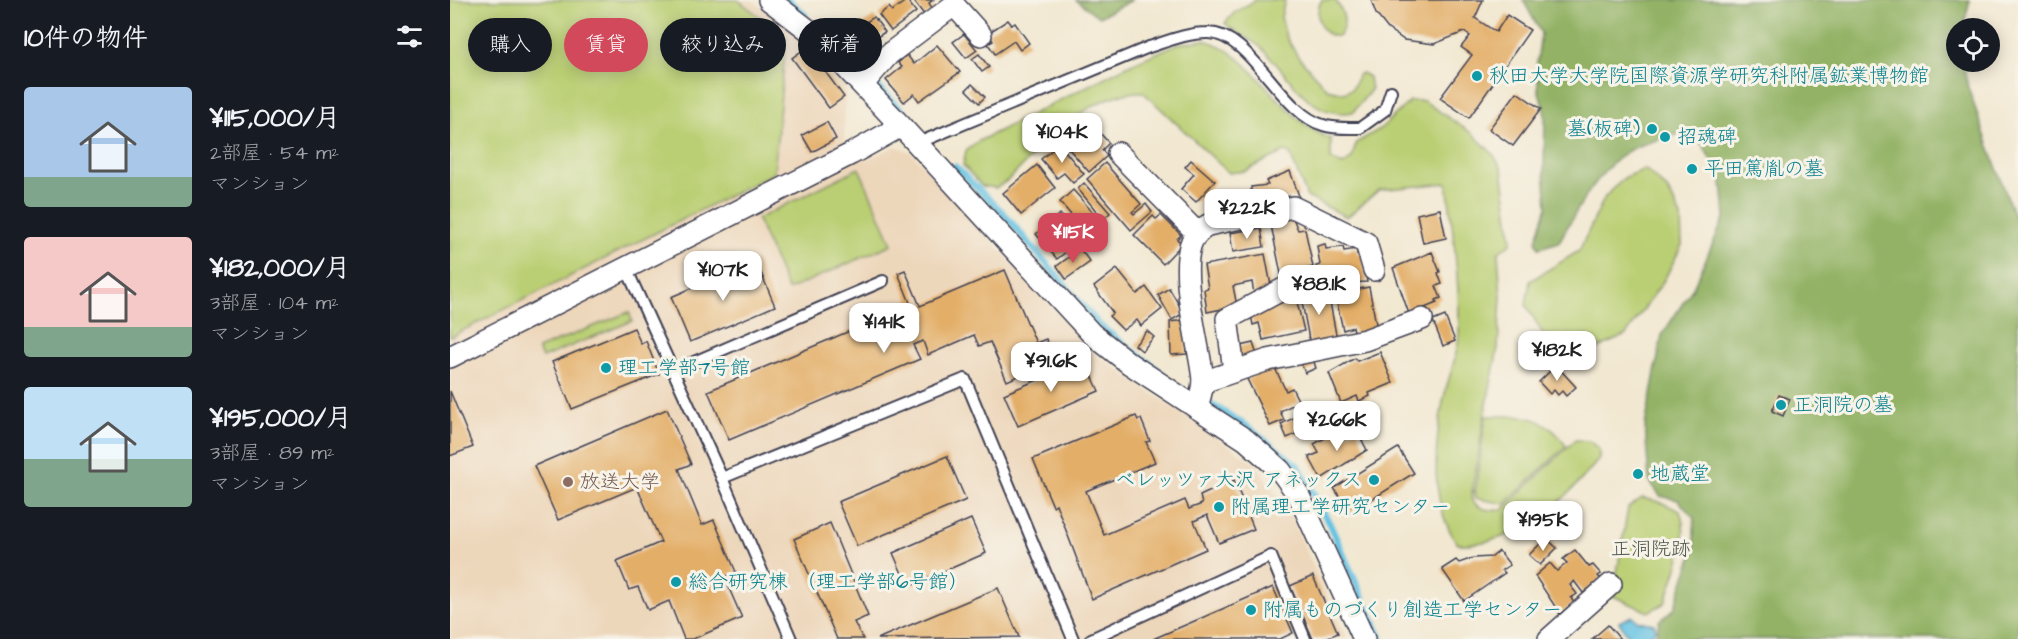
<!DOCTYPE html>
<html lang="ja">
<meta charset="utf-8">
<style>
:root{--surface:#171b24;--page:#20242c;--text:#f1f3f6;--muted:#9ea1a6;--accent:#d1495b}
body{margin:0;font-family:"Architects Daughter","Klee One",sans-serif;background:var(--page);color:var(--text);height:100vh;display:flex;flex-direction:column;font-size:22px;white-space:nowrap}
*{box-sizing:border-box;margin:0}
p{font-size:20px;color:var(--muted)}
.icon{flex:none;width:33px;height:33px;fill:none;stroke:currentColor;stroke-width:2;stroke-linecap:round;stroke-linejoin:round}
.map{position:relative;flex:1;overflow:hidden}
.sheet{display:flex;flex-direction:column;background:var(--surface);width:450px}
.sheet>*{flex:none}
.top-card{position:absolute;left:18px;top:18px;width:570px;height:54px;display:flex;gap:12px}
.fabs{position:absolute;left:1496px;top:18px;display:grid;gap:12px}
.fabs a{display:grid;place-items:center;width:54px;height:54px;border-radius:50%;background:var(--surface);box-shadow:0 3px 15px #0003;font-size:30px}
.price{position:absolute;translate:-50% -51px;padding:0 14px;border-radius:12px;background:#fff;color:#222;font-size:20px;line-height:39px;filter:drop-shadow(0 2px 3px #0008)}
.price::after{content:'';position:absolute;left:50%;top:36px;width:18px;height:14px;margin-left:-9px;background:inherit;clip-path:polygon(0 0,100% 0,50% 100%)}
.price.active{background:var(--accent);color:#fff}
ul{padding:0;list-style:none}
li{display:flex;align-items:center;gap:18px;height:150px;padding:0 24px}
li span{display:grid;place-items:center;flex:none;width:168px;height:120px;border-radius:6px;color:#555}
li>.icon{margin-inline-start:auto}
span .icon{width:72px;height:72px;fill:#fffc;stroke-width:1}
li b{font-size:26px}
h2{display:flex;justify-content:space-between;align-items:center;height:72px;padding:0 24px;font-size:26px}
.tag{padding:0 21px;border-radius:27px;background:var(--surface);box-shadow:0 3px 15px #0003;font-size:21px;line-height:54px}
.tag.active{background:var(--accent);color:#fff}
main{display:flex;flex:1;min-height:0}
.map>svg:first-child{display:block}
</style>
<main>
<section class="sheet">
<h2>10件の物件<svg class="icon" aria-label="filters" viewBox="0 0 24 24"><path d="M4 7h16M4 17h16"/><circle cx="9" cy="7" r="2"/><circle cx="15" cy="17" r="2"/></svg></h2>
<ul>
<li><span style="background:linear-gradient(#a9c7e8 75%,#7fa58c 0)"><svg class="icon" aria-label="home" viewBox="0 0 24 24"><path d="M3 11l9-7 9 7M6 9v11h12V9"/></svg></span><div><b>¥115,000/月</b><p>2部屋 · 54 m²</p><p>マンション</p></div></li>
<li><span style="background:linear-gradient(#f6c9c9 75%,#7fa58c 0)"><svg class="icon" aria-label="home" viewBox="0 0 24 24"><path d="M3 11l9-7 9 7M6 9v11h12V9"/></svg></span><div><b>¥182,000/月</b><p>3部屋 · 104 m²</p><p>マンション</p></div></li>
<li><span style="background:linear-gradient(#bfe0f5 60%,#7fa58c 0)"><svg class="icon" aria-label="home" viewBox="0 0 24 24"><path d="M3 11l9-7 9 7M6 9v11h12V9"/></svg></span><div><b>¥195,000/月</b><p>3部屋 · 89 m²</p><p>マンション</p></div></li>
</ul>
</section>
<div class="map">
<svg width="1568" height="639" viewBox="0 0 1568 639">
<rect width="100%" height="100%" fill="#f7f3e8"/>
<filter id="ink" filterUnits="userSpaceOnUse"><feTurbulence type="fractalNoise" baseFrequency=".0167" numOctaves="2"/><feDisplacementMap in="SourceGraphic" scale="12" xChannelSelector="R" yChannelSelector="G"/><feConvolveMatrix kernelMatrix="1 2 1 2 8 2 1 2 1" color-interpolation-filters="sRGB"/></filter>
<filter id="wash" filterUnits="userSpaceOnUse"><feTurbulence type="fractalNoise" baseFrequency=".008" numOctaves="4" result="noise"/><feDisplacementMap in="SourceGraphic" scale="24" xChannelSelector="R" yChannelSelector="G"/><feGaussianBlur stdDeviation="1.35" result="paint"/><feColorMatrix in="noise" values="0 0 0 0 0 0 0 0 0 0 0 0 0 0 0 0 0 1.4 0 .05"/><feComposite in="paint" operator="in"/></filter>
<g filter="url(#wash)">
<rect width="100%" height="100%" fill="#f2e8d1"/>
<path fill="#edd7bb" d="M0,0H302L396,74L394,141L416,160L445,146L461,152L644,353L805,464L836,506L897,639H0Z"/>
<g fill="#bacf73" stroke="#6e7857" stroke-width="1.5">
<path d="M0,0H288L336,37L324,173L0,337Z"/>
<path d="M806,0H835L831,17L836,37L847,55L877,89L894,93L902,89L909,74L912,73L919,77L921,90L903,112C858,121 839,72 809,46C800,39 780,29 775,23L785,12Z"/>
<path d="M872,0H885C894,12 898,23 889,36C870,39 863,13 872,0Z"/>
<path d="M753,40C802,50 829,120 881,139V159L893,165L902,158L906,143L930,129L960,101H974L1023,134L1043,154L1052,169L1062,242L1048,253L1051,297L1048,348L1035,413L1021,499C1029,510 1039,511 1052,510L1125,440L1139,441L1149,449V459C1112,505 1069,545 1008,544C980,506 984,447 993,402C998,376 1010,353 1009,326C1009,279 1003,230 997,183L929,190L897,217L857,197L840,154L834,152L795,171L779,173L693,92C637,91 594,146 557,181L546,188L532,186L513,165L516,151L527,142L679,65L727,44Z"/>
<path d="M409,168L442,244L338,290L307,219Z"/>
<path d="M1195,169L1218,190L1231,217L1232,245L1214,280L1176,335L1142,351L1136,336L1103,351L1076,305L1080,281L1129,251L1155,197L1174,178Z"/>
<path d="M179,312L182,321L92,358L88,349Z"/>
<path d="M1036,416C1072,416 1094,412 1116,446L1055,504L1024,498Z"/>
<path d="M1192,498L1210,502L1230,511C1241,538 1224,576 1215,603L1198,612L1163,596L1178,508Z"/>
</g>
<g fill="#93b265" stroke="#5a6a50" stroke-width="1.5">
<path d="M626,0H682L649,17Z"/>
<path d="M1073,0H1520L1513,28H1506V62H1513L1518,88L1568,227V639H1206L1209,621L1224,609L1244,550V518L1228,500L1210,496L1199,480L1195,426L1212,335L1244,286L1275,216L1272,182L1253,145L1236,132C1218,138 1191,142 1175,153C1145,175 1127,210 1109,242L1089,248L1086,241L1097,206L1094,173L1095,115L1088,88L1087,62L1091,33Z"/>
</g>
<path fill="#64c3e3" stroke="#43728f" stroke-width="1.5" d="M1182,616L1188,621L1204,624L1206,629L1199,639H1180L1169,622Z"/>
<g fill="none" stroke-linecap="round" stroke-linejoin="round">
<g stroke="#64c3e3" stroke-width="7">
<path d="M338,0L355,15"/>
<path d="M423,81L453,112"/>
<path d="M505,167L552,212L650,326L710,372"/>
<path d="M752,399L796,426L848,466L879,523L931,639"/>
</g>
</g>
<g id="blocks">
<g fill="#e3ae68">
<path d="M457,0L466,12L441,31L429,15L439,7L442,11Z"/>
<path d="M463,0H483L479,3L483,10L475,16Z"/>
<path d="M921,0H1033L1025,18L1046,32L1057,15L1080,30L1019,118L990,98L1022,55L1011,47L1020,36L1014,32L984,44L954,40L938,29L926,14Z"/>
<path d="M424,17L435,32L407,50L397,34Z"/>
<path d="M558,20L562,25L565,23L579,43L570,50L564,41L545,54L538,44L543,41L538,33Z"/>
<path d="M514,34L527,50L516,58L503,42Z"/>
<path d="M487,45L510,72L469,101L464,94L454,102L436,80L452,67L448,63L457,55L464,64Z"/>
<path d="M357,47L394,97L379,108L342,58Z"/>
<path d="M529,54L539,67L532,72L522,59Z"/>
<path d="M522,84L535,97L529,103L516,90Z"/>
<path d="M1067,92L1091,109L1063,146L1039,129Z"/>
<path d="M377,122L386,139L362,152L352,135Z"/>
<path d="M641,123L659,143L652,150L657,156L639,172L612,141L629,126L633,130Z"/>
<path d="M609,144L634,174L623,183L614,173L607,178L591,159Z"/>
<path d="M741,160L765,181L746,202L731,189L744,174L735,167Z"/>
<path d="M655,163L691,204L682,212L684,214L696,204L702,212L681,230L637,179Z"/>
<path d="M587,165L605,188L571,215L553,193Z"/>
<path d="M840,171L849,196L800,208L797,192L801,191V187L818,185L816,181Z"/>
<path d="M634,183L660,213L653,219L628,189Z"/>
<path d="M623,190L654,225L640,237L610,202Z"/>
<path d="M990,209L996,238L973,243L967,214Z"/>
<path d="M610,214L631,240L607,259L586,234Z"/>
<path d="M711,215L731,235L727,239L732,244L713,264L684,235L703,216L706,219Z"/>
<path d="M842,216L848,230L855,229L863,267L858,268L859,274L832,279L820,220Z"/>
<path d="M811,228L814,247L783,252L780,233Z"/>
<path d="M875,244L876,249L893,247L894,251L907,249V254L912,253L917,282L896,283L897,289L888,290L886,278L868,281L866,266L870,265L867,246Z"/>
<path d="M630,249L640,262L616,279L607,266Z"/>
<path d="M982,252L990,272L988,273L992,284L986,286L991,298L986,300L987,303L959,314L943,268Z"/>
<path d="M815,254L822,291L804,294L802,282L783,286L787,306L757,312L754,289L758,288L754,265Z"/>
<path d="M306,261L325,306L240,342L221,297Z"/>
<path d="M667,269L687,294L696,287L712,309L691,326L687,320L673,330L659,316L663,313L644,287Z"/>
<path d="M455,270L470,306L555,270L586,343L596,339L603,355L593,359L595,364L557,381L540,342L529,346L524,335L478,355L473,341L463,345L470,359L279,440L258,391L428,319L431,324L453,315L458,329L469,325L448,273Z"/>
<path d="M919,287L927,329L905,334L903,327L893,330L885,294Z"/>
<path d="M719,288L734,313L722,320L708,295Z"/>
<path d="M866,288V292L882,289L884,301L880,302L887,340L860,345L850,291Z"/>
<path d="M846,298L854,331L813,340L809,323L803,325L801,315L823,307V303Z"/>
<path d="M995,316L1005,341L993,346L983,321Z"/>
<path d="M735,320L737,354L721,355L720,322Z"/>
<path d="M184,328L191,344L196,341L209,374L122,409L102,362Z"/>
<path d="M697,331L704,337L692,351L685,345Z"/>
<path d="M803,343L807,355L790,361L786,347Z"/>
<path d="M930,352L943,383L919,393L920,396L909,401L907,396L891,403L879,373L905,358L907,361Z"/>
<path d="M863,359L866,368L855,373L851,363Z"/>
<path d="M635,360L649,391L568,426L554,394Z"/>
<path d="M1106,365L1126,387L1116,396L1112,391L1108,395L1104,390L1100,394L1089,382Z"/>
<path d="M824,366L836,391L842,388L849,402L830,411L834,420L820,426L797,379Z"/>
<path d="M0,391L23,447L0,456Z"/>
<path d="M1329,395L1340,399L1333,416L1322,411Z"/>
<path d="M880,408L889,427L868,436L865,431L862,433L859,428L837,438L831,424L860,410L862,416Z"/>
<path d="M217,409L241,464L229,469L252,525L264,520L286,572L274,577L292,618L243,639H234L219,601L198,610L188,587L179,590L167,561L211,542L187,487L108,520L84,466Z"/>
<path d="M686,416L688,420L691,419L700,441L696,442L705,462L636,491L654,535L735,500L739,509L752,504L750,496L784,480L804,529L769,543L757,515L744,521L756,549L642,599L606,504L603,506L583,459Z"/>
<path d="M891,429L894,435L906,429L917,450L871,479L859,457L869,453L864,444Z"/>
<path d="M948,448L964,473L900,513L884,488Z"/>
<path d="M497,456L516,500L407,546L388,502Z"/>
<path d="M521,519L536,553L458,587L443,553Z"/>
<path d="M380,523L418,616L404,622L413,639H387L344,539Z"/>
<path d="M1096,538L1107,548L1090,565L1079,555Z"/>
<path d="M1125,550L1139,567L1143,565L1151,574L1148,576L1151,579L1133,593L1124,581L1120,585L1127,594L1121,598L1124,603L1110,614L1085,576L1100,563L1107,571L1117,563L1113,559Z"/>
<path d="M1049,551L1060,565L1052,570L1055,573L1014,601L992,569L1006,560L1009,563L1023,558L1042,557Z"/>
<path d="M863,576L888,633L873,639H863L840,586Z"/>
<path d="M823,587L843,633L830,639H703Z"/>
<path d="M548,588L569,637L427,639Z"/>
<path d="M1158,625L1170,639H1142Z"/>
</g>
</g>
</g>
<g filter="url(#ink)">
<use href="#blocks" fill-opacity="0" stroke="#414052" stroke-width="1.5"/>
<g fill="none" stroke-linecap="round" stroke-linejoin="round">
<defs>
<g id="service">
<path d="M468,143L699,47C718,41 737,33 757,33C801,32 830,113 873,125C885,129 898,128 910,128L935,110L941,91"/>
<path d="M176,268L272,478L341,639"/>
<path d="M223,371L433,281"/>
<path d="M272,478L515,379L623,639"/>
<path d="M641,639L821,556L855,639"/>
</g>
<g id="minor">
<path d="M319,0L365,35L451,126"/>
<path d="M413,84L439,54L504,5L531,35"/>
<path d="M668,153L747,233"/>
<path d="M0,357L401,154L451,126L642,334L680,364L796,440L830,470L849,496L914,639"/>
<path d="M784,370L777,319L839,286L857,285"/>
<path d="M753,382L818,360L915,340L972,319"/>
<path d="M747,408C749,399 753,389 753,380C750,347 728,272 742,241C746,233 751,230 758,225L843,207L916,243L924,270"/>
<path d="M1099,639L1161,584"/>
</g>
</defs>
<use href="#service" stroke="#414052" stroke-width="14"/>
<use href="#minor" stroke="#414052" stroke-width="24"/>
<use href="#service" stroke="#fff" stroke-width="10"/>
<use href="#minor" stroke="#fff" stroke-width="21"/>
</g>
</g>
<g fill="#0f9aa8" stroke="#f7f3e8" stroke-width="2">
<circle cx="1027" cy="76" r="6"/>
<circle cx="1202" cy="129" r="6"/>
<circle cx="1215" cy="137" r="6"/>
<circle cx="1242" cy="169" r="6"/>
<circle cx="156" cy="368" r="6"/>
<circle cx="1331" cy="405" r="6"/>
<circle cx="1188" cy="474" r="6"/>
<circle cx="924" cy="480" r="6"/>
<circle cx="769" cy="507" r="6"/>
<circle cx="226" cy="582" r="6"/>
<circle cx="801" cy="610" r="6"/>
</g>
<circle fill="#8d6e63" stroke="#f7f3e8" stroke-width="2" cx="118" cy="482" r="6"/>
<g text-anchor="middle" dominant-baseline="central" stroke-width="6" stroke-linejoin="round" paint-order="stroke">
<g font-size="20" fill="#0d838f" stroke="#f7f3e8" text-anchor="start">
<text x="1039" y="76">秋田大学大学院国際資源学研究科附属鉱業博物館</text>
<text x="1190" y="129" text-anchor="end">墓(板碑)</text>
<text x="1227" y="137">招魂碑</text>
<text x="1254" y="169">平田篤胤の墓</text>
<text x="168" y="368">理工学部7号館</text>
<text x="1343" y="405">正洞院の墓</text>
<text x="1200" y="474">地蔵堂</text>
<text x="912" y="480" text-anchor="end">ベレッツァ大沢 アネックス</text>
<text x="781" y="507">附属理工学研究センター</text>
<text x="238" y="582">総合研究棟 （理工学部6号館）</text>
<text x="813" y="610">附属ものづくり創造工学センター</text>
</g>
<g font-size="20" fill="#785e54" stroke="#f7f3e8" text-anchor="start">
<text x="130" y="482">放送大学</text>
</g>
<g font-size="20" fill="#50564c" stroke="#f7f3e8">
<text x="1201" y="549">正洞院跡</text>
</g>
</g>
</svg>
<div class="fabs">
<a><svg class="icon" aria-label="locate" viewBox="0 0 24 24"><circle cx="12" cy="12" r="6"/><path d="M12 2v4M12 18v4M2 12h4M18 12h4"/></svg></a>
</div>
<b class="price" style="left:612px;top:164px">¥104K</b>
<b class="price" style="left:797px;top:240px">¥222K</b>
<b class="price active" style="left:623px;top:264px">¥115K</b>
<b class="price" style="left:273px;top:302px">¥107K</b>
<b class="price" style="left:869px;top:316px">¥88.1K</b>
<b class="price" style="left:434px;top:354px">¥141K</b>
<b class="price" style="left:1107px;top:382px">¥182K</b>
<b class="price" style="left:601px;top:393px">¥91.6K</b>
<b class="price" style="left:887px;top:452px">¥266K</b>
<b class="price" style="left:1093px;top:552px">¥195K</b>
<div class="top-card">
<a class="tag">購入</a>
<a class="tag active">賃貸</a>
<a class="tag">絞り込み</a>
<a class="tag">新着</a>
</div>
</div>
</main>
